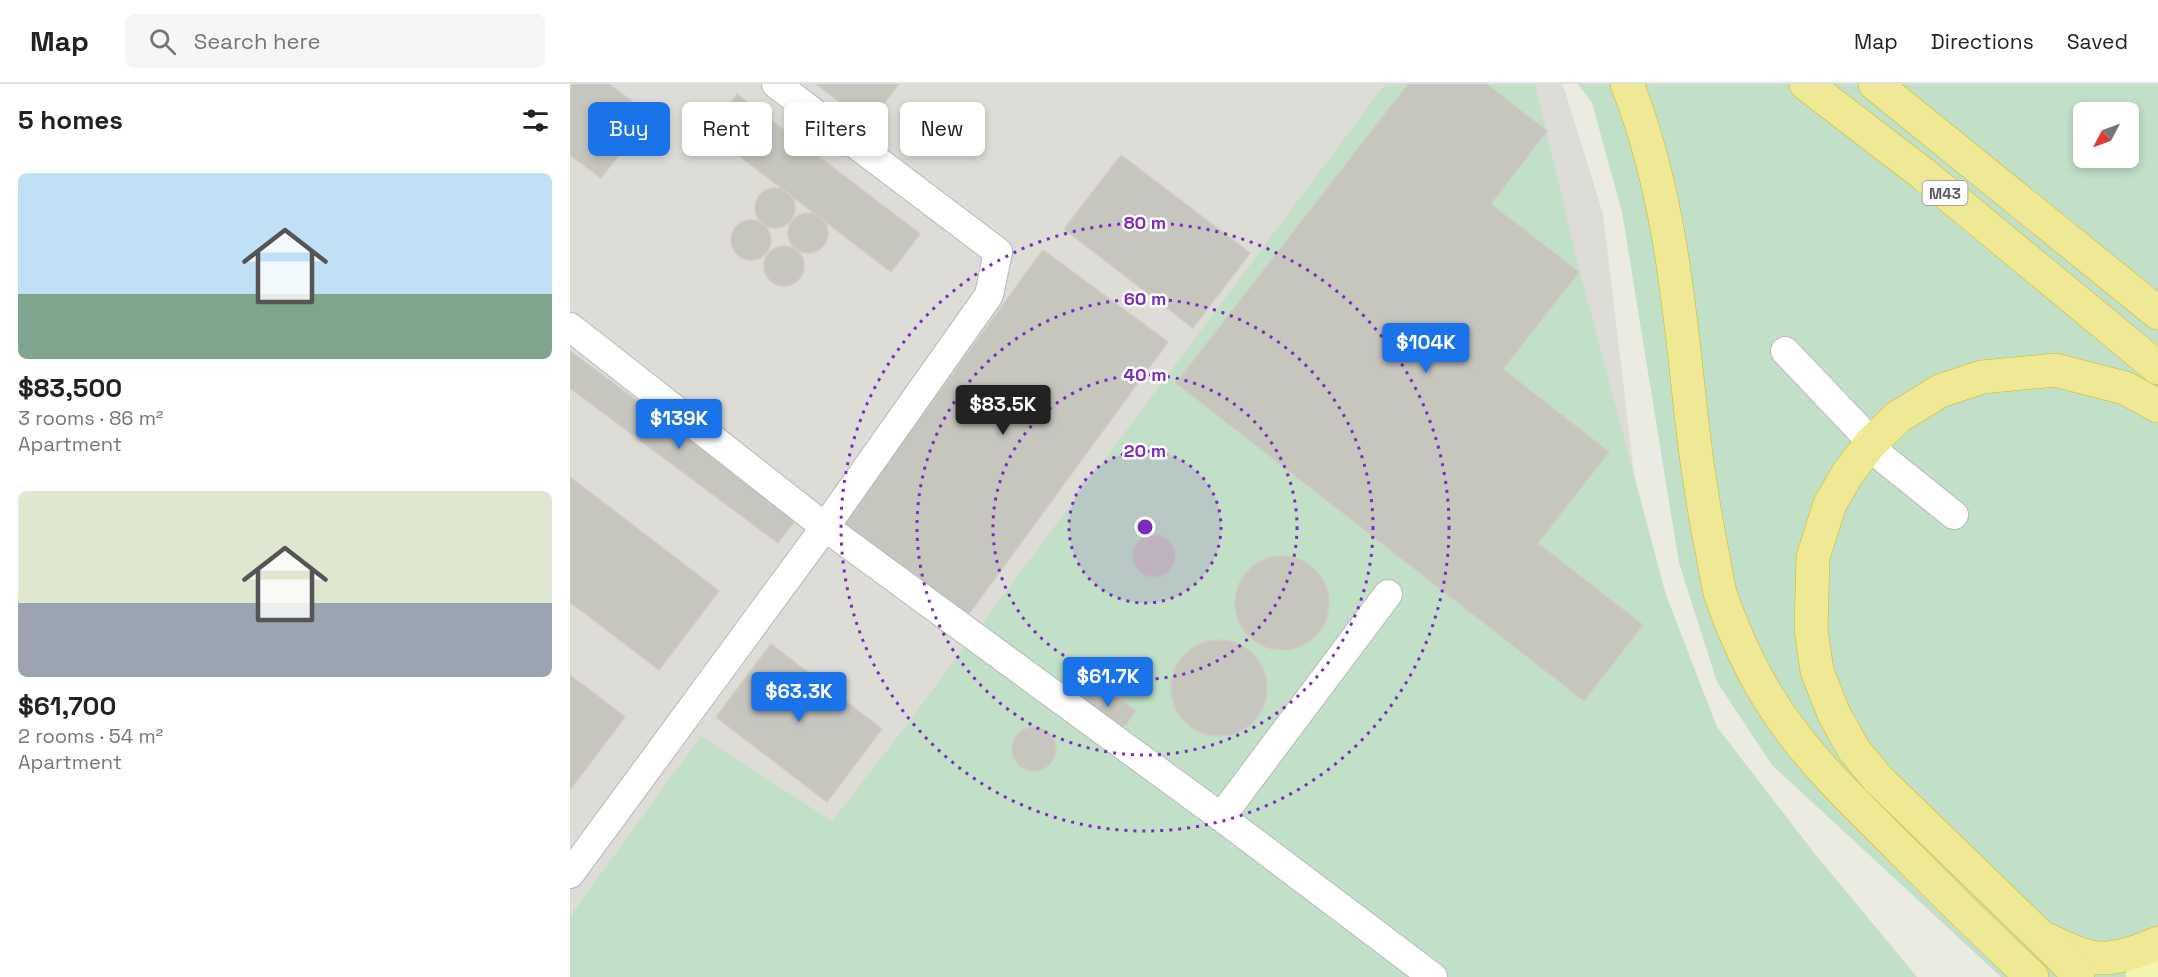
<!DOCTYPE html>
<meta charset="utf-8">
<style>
:root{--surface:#fff;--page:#f6f6f6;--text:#222;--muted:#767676;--line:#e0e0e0;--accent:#1a73e8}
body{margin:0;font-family:"Space Grotesk",sans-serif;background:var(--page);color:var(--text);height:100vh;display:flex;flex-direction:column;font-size:22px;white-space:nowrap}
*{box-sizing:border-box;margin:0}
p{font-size:20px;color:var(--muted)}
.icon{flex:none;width:33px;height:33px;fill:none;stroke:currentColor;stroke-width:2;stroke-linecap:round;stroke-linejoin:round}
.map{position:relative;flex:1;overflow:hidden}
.details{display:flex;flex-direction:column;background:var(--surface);width:570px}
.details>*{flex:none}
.top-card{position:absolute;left:18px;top:18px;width:570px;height:54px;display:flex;gap:12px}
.needle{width:39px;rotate:229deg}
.buttons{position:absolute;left:1503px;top:18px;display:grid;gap:12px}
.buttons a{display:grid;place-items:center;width:66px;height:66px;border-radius:9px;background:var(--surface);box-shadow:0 3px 9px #0003;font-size:30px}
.price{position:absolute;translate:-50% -51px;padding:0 14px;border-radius:6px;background:var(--accent);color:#fff;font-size:20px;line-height:39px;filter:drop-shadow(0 2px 3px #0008)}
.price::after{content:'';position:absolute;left:50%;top:36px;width:18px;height:14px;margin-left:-9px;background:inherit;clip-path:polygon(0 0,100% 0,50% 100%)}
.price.on{background:#222;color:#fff}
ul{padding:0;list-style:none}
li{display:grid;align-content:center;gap:12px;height:318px;padding:0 18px}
li span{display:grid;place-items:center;height:186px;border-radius:9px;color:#555}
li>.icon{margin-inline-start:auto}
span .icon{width:108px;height:108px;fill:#fffc;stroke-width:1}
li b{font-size:26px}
h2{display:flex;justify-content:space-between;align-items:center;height:72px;padding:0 18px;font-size:26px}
.chip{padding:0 21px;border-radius:9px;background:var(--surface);box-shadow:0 3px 9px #0003;font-size:21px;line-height:54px}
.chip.on{background:var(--accent);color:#fff}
header{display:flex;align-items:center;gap:36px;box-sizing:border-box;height:84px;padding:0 30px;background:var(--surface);border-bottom:2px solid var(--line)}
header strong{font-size:28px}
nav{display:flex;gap:33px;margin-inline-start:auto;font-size:21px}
.search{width:420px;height:54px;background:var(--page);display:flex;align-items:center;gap:15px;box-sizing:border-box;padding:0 21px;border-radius:9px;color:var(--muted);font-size:22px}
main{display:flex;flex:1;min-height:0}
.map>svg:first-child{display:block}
</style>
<header>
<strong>Map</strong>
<div class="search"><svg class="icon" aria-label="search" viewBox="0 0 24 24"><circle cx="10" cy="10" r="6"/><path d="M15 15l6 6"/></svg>Search here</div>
<nav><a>Map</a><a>Directions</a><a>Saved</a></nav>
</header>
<main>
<section class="details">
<h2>5 homes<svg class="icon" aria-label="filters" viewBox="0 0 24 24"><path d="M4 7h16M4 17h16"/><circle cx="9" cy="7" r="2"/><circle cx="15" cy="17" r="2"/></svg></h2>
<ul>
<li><span style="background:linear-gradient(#bfe0f5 65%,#7fa58c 0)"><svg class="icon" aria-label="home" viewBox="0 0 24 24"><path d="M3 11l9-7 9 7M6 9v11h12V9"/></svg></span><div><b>$83,500</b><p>3 rooms · 86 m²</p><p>Apartment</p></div></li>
<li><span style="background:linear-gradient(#dfe7d0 60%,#9aa5b1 0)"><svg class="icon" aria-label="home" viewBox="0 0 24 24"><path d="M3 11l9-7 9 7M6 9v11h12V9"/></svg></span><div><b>$61,700</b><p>2 rooms · 54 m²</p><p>Apartment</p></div></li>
</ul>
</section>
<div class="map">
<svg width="1588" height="893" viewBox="0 0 1588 893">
<rect width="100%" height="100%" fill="#ebebe2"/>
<path fill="#dddcd6" d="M0,0H991L994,4L1033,130L1076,490L262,737L131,653L0,832Z"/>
<g fill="#c1e0c7" fill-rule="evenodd">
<path d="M815,0H965L1008,181L1096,511L1147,643L1245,770L1347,893H0V832L131,652L262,737L329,651Z"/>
<path d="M1008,0H1588V893H1431L1202,681L1147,598L1109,479L1052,128L1022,19ZM1514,28H1558V74H1514Z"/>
</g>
<g fill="#c6c5be" stroke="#cfcdc1" stroke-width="1.5">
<path d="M0,0H39L80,31L31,94L0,71Z"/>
<path d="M246,0H329L298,40Z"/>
<path d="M838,0H917L977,47L921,120L1009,188L933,285L1039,368L968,459L1073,541L1014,617L606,299Z"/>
<path d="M167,10L350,150L321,188L138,48Z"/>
<path d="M551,71L680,169L623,244L494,145Z"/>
<circle cx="205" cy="124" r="20"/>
<circle cx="238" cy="149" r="20"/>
<circle cx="181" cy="156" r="20"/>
<circle cx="214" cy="182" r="20"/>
<path d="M473,166L598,258L393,538L268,446Z"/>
<path d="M0,267L226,435L208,459L0,304Z"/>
<path d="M0,393L149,507L89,586L0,518Z"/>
<circle cx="584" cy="472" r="21"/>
<circle cx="712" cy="519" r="47"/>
<circle cx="649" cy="604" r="48"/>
<path d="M201,560L312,645L257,718L146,633Z"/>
<path d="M0,591L55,633L0,706Z"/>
<path d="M526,597L566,627L549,650L509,620Z"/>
<circle cx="464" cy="665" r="22"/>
</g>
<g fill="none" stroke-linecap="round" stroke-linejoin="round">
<defs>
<g id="minor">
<path d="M0,243L255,443L651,733L863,893"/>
<path d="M1215,267L1294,350L1313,374L1384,431"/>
<path d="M651,733L818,510"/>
<path d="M0,790L255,443L419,211L428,168L206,0"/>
</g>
<path id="major" d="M1572,893L1588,875"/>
<g id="highway">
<path d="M1057,0C1099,106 1109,218 1121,330C1126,376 1133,422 1142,467C1145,482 1147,498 1151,512C1167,557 1190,606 1219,644C1251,688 1292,726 1330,764C1373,808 1417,851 1462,893"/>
<path d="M1236,0L1352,89L1588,284"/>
<path d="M1305,0L1588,229"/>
<path d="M1478,856C1493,863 1511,873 1528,874C1548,875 1570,867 1588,859"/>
<path d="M1508,893L1503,885L1470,852L1308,695L1284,666L1264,630L1247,587L1241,545L1243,473L1260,420L1278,389L1301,359L1328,333L1370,307L1412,293L1485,286L1555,304L1588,322"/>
</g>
</defs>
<use href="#minor" stroke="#b7b8bd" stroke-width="30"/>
<use href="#major" stroke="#dfd367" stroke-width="34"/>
<use href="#highway" stroke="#d1b91c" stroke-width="34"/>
<use href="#minor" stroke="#fff" stroke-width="28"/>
<use href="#major" stroke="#f3f4ae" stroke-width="33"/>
<use href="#highway" stroke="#efe895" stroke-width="33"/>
</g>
<circle cx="575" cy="443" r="76" fill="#7b2cbf" fill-opacity=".12"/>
<g fill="none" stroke="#7b2cbf" stroke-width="3" stroke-dasharray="3 6">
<circle cx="575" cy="443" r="76"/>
<circle cx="575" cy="443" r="152"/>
<circle cx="575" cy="443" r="228"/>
<circle cx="575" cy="443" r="304"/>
</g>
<g text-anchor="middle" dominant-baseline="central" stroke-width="5" stroke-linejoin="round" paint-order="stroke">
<rect fill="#fff" stroke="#8c8d90" stroke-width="1.5" x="1352.5" y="97" width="45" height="24" rx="4.5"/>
<g font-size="15" font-weight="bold" fill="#5a5c61">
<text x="1375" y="109">M43</text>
</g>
</g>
<circle cx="575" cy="443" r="9" fill="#7b2cbf" stroke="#fff" stroke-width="3"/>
<g font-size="18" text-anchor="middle" font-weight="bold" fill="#7b2cbf" stroke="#fff" stroke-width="5" stroke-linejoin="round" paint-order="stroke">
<text x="575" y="145">80 m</text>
<text x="575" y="221">60 m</text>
<text x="575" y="297">40 m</text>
<text x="575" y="373">20 m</text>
</g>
</svg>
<div class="buttons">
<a><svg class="needle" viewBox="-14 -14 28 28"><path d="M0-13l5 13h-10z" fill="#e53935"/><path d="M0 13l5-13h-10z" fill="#767676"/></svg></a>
</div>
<b class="price" style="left:856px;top:290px">$104K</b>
<b class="price on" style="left:433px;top:352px">$83.5K</b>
<b class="price" style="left:109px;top:366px">$139K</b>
<b class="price" style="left:538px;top:624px">$61.7K</b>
<b class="price" style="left:229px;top:639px">$63.3K</b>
<div class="top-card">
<a class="chip on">Buy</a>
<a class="chip">Rent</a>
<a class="chip">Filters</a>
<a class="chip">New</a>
</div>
</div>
</main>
